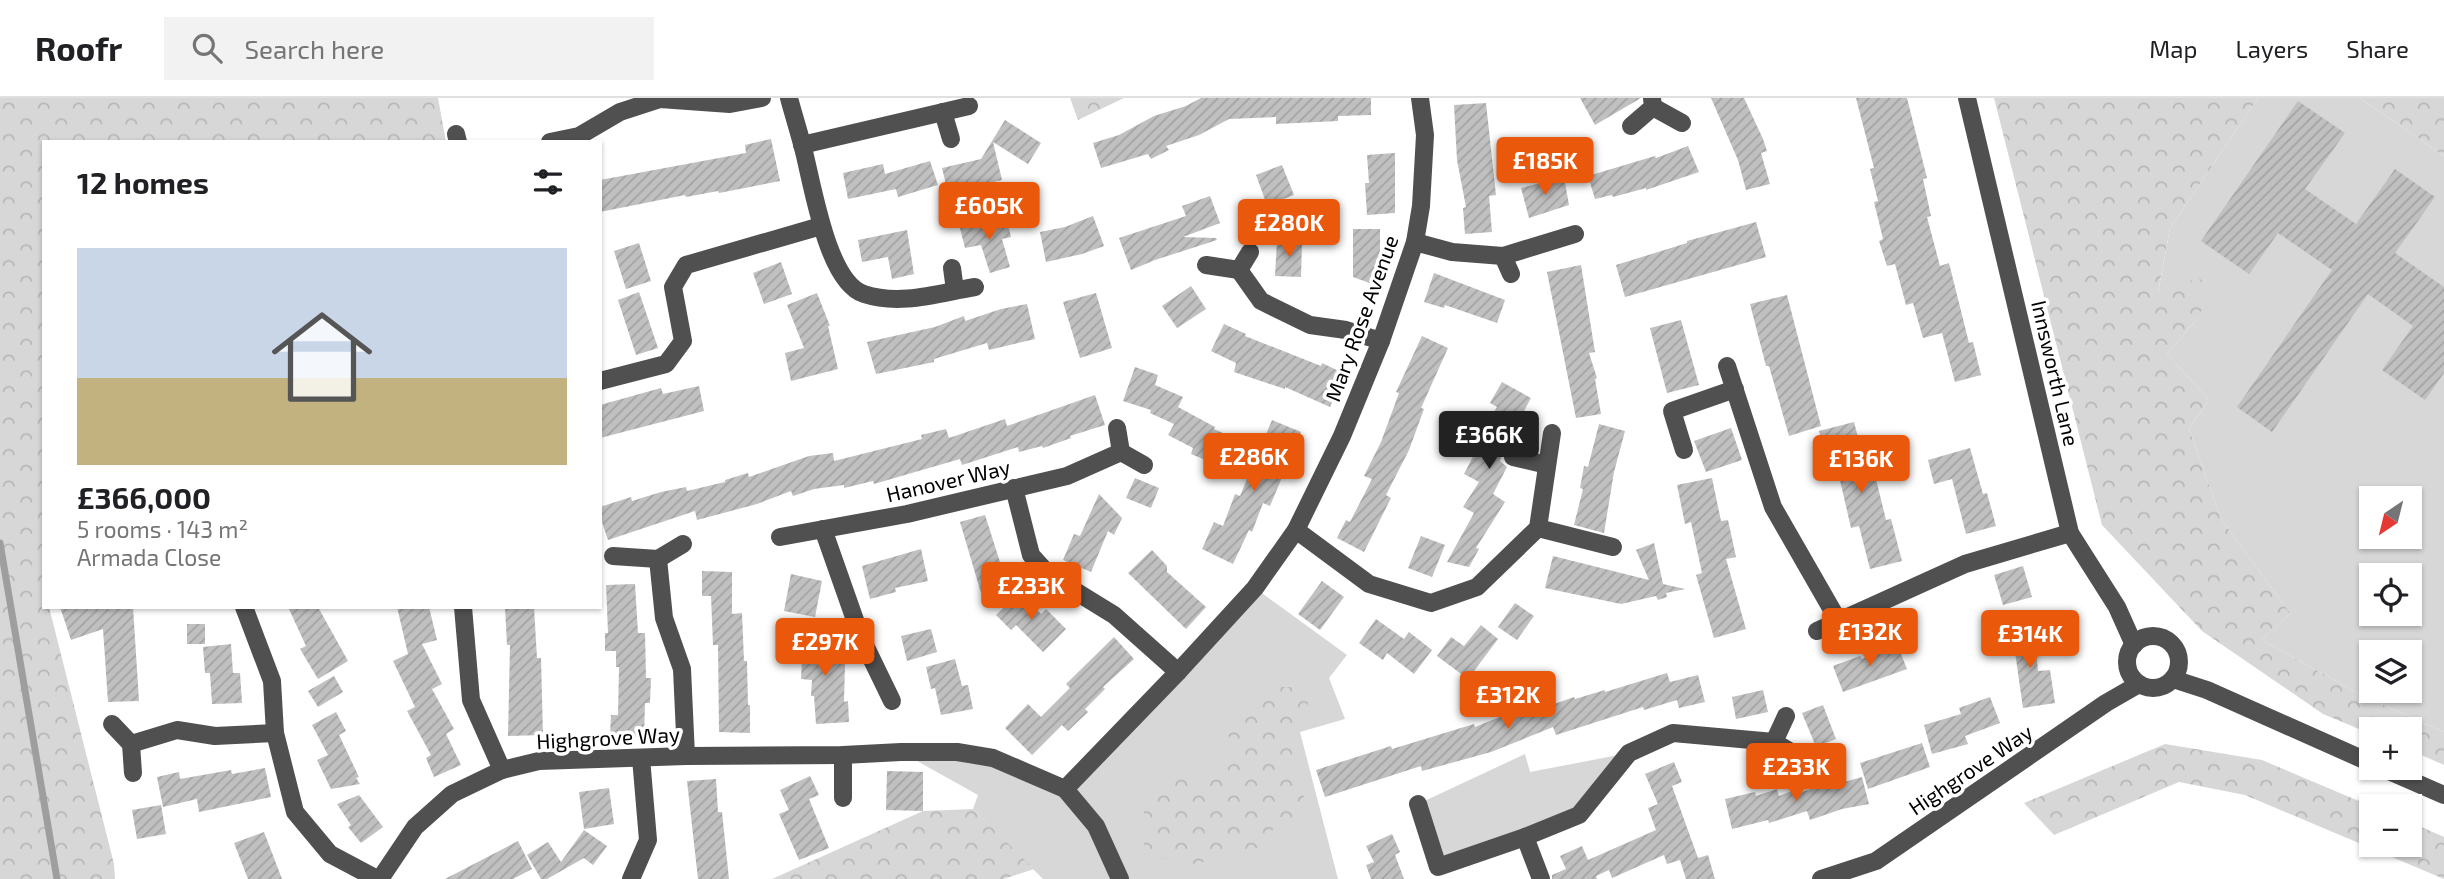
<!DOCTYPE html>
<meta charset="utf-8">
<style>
:root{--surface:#fff;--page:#f2f2f2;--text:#202124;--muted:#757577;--line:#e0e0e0;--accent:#ea580c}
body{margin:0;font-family:"Exo 2",sans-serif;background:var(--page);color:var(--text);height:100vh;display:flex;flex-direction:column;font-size:26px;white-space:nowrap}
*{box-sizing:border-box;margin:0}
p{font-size:23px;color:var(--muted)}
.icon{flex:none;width:38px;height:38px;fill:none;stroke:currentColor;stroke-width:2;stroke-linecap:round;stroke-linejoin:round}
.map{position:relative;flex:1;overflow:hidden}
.drawer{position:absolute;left:42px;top:42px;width:560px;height:469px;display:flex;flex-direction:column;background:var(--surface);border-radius:0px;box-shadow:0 2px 5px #0004}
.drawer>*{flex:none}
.needle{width:46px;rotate:215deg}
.fabs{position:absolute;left:2359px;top:388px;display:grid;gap:14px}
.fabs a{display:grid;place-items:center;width:63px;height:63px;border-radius:0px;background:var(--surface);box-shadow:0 2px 5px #0004;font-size:35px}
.price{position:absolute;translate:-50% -60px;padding:0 16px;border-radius:7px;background:var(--accent);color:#fff;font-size:23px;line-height:46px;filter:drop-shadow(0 2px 4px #0008)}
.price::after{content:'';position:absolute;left:50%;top:42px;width:21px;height:16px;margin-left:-10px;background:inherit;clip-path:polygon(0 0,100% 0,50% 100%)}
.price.selected{background:#222;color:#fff}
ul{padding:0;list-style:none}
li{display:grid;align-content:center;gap:14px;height:371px;padding:0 35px}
li span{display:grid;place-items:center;height:217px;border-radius:0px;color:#555}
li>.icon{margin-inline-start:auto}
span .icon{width:126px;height:126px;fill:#fffc;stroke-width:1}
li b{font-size:30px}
h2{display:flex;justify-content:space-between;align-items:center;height:84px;padding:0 35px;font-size:30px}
header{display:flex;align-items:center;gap:42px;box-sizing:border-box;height:98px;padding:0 35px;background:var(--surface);border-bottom:2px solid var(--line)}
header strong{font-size:33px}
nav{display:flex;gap:38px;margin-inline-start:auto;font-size:24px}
.search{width:490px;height:63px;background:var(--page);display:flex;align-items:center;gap:18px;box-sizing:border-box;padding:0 24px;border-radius:0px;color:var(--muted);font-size:26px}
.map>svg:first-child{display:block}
</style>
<header>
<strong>Roofr</strong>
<div class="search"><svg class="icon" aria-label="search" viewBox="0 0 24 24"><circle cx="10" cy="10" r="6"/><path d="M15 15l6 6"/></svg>Search here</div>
<nav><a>Map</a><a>Layers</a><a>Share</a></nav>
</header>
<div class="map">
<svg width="2444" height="781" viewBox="0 0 2444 781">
<defs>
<pattern id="forest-crowns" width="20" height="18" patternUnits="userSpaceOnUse" patternTransform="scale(1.75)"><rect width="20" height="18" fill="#d7d7d7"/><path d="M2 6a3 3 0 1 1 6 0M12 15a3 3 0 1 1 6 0" fill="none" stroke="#b7b7b7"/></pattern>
<pattern id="building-hatch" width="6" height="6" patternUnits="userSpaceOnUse" patternTransform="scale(1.75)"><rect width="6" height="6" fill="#c0c0c0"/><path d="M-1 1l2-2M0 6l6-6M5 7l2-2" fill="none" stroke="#a3a3a3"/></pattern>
</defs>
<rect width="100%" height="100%" fill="#fff"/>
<g fill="#d7d7d7" fill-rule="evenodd">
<path d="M2258,0H2360L2444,58V634L2363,598L2262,542L2290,515L2221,421L2189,331L2209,302L2167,256L2198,220L2158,195L2170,130ZM2371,401H2410V439H2371ZM2371,478H2410V516H2371ZM2371,555H2410V593H2371Z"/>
<path d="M1255,490L1347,557L1329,580L1345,621L1300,634L1338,781H1043L973,711L978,697L901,654H957L1065,690Z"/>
<path d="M1629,655L1579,717L1438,769L1418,706L1525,656L1530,674Z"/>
</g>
<g fill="url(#forest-crowns)">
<path d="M0,0H438L446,44H44V509H49L114,766L115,781H0Z"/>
<path d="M1070,0H1124L1078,22Z"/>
<path d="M1994,0H2258L2170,130L2158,194L2199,180L2211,191L2198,220L2167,256L2209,302L2189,331L2221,421L2290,515L2262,542L2363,598L2444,634V667L2410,652V632H2371V636L2323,616L2202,533L2102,427Z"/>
<path d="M2360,0H2444V58Z"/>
<path d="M1274,589H1308V615L1288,629L1307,713L1296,723L1277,718L1267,749L1216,755L1197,768L1180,757L1157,762L1144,750V700L1160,686L1227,670L1240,659L1227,635L1244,601Z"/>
<path d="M2165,646L2262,662L2373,709L2371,747H2410V724L2444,739V781L2245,697L2179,684L2054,737L2024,705Z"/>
<path d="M973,711L1034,771L1004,781H772L923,713Z"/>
</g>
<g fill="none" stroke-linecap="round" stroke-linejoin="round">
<path stroke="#9e9e9e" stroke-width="7" d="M0,445L57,781"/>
</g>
<g fill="url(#building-hatch)">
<path d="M1201,0H1371V17L1338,18V23L1276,26V19L1229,21L1199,37L1166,48L1169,52L1151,61L1148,56L1101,70L1093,45L1119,37L1154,18L1186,8Z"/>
<path d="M1580,0H1641L1595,27Z"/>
<path d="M1711,0H1744L1763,41L1767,53L1761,55L1770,86L1746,92L1738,62Z"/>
<path d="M1856,0H1907L1927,80L1923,81L1931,118L1927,119L1940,168L1949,165L1969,245L1973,244L1981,277L1955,284L1942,235L1923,240L1913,205L1906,207L1895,166L1887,168L1879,143L1883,141L1874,104L1878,103L1870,71L1874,70Z"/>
<path d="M2298,3L2345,35L2305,91L2356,126L2395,71L2435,99L2395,155L2444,189V275L2425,302L2382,272L2413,228L2368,196L2272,334L2237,309L2332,172L2278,135L2249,176L2201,143Z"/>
<path d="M1486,5L1496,97L1489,98L1492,134L1465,136L1463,110L1466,109L1457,62L1454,7Z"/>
<path d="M1005,22L1041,45L1028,66L993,44L1002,82L948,95L942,70L981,61Z"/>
<path d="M771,41L780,83L719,95L718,93L686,99L685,97L600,114V82L746,55L745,47Z"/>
<path d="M1688,48L1699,74L1646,92V90L1613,99L1612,97L1595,101L1588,78L1655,58L1656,60Z"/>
<path d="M1395,55V115L1367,117L1365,85H1369L1367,57Z"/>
<path d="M930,63L938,87L898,99L896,91L848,101L843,75L883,66L885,76Z"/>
<path d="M1282,67L1294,97L1267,107L1256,77Z"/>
<path d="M1564,79L1569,107L1529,120L1521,90Z"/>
<path d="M1210,98L1220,125L1183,139L1216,140L1217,142L1155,162L1131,172L1119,140L1186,118L1182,108Z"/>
<path d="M1093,118L1104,148L1082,156L1046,164L1040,134L1065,129Z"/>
<path d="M1006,119L1011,139L1002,141L1010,169L990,175L981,147L965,150L960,130Z"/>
<path d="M1756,124L1766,159L1625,199L1616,167L1687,145V143Z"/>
<path d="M1353,131H1380V163H1376L1375,187L1353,179Z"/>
<path d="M907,132L914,176L892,181L888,159L862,164L858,142Z"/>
<path d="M1277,143L1302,144L1301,179L1275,178Z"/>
<path d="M639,145L651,183L626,191L614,153Z"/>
<path d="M781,164L792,196L764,206L753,175Z"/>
<path d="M1581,167L1595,254L1589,255L1597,280L1595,281L1601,316L1576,320L1547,174Z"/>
<path d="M1434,175L1505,202L1497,225L1445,207L1444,210L1424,204Z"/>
<path d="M1191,188L1206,211L1177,230L1162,208Z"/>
<path d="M639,194L658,250L636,257L618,202Z"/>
<path d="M817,195L830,228H828L838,271L791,283L785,255L804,250L787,207Z"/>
<path d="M1096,195L1112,250L1080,260L1063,204Z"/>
<path d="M1787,197L1821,328L1789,338L1769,268H1766L1750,206Z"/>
<path d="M1027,206L1035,241L989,252L987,245L934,261V264L876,276L867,244L935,229L964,218L965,223L1001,211Z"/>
<path d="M1681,222L1699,287L1667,295L1650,230Z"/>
<path d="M1224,226L1246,236L1245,238L1321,268L1322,265L1345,276L1330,309L1285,289V291L1234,274L1236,265L1211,253Z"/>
<path d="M1422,238L1448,250L1421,310L1424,311L1409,352L1386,397L1391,400L1364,454L1337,440L1346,422L1350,424L1372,381L1364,378L1381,344L1399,295L1396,294Z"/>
<path d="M1135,269L1158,277L1155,287L1183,299L1178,309L1215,329L1214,331L1225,336L1213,365L1191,356L1193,350L1168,337L1174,326L1150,315L1151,312L1123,303Z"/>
<path d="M1502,284L1531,300L1516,328L1520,330L1509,349L1504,352L1500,363L1507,369L1493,396L1505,404L1476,450L1479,451L1469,469L1447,464L1474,415L1463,409L1479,384L1464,376L1482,341L1479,339L1497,309L1490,305Z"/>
<path d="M699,288L704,313L600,340V307L661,290L663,296Z"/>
<path d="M1095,297L1105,327L1070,338L1071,340L1043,350L1042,348L1019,354L1018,349L962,367L960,361L874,386L873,383L844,390V387L814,391L793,398L791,393L757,406L697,422L695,413L608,442L600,418V409L631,399L632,403L661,394L686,389L687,393L725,384V382L748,375L749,379L809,358L833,355L834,363L922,341L921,337L946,331L949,340L1005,321L1007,328Z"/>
<path d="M1272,322L1301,334L1270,408L1263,405L1252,434L1249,432L1233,466L1202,451L1214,424L1223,428L1235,396L1240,398Z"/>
<path d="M1854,324L1868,378L1875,377L1886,422L1891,421L1902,463L1870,471L1859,428L1851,430L1839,378L1831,380L1819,333Z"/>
<path d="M1599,326L1625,333L1614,374L1604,435L1574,427L1583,391L1580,390L1584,368L1588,369Z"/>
<path d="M1731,330L1742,362L1706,374L1694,343Z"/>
<path d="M1970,350L1983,396L1987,395L1996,428L1966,436L1952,381L1934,386L1928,362Z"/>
<path d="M1135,380L1159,390L1151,410L1126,400Z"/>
<path d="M1712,380L1721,423L1728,422L1736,459L1726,461L1746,531L1714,540L1696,477L1702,475L1691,424L1685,426L1677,387Z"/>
<path d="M1099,396L1122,420L1114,437L1108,433L1091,474L1063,462L1074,436L1080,438Z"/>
<path d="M985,417L1007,486L981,495L960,424Z"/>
<path d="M1421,438L1445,447L1432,479L1408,470Z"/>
<path d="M1654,445L1663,486L1685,491L1666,495L1667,499L1658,502L1656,498L1621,506L1545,490L1553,458L1649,482L1636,452Z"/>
<path d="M921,451L928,483L895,490L896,494L870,501L862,468Z"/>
<path d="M1152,452L1167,468V474L1206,509L1186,531L1128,475Z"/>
<path d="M2023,468L2032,499L2003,507L1994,477Z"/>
<path d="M702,473L732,474V516L742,515L744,563H747L748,607H750V635L719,634L718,547H713L711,498H702Z"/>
<path d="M791,476L822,483L815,519L784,513Z"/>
<path d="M1322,483L1344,499L1320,532L1298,516Z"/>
<path d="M635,486L638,535H645L646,580H651L650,605H645L644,639L610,638L611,617H618L619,569H616V553H605V535H608L606,487Z"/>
<path d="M1020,494L1041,516L1046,511L1066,531L1043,554L1016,527L1011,532L996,517Z"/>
<path d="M1515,505L1534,518L1517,542L1498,529Z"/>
<path d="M60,509H133L139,603L108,604L103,531L71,542Z"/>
<path d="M288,509H318L348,563L318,581L300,551L306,548Z"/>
<path d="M397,509H429L437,542L422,546L442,586L432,591L454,631L446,636L461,667L434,679L426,660L431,657L407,613L415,609L393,563L408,556Z"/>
<path d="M505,509H534L537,560H541L543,637L508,638L510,547H507Z"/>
<path d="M1376,521L1404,541L1409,534L1432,552L1414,576L1387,555L1383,562L1359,545Z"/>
<rect x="187" y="526" width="18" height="20"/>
<path d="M1481,527L1498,541L1468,581L1437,558L1451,539L1464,548Z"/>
<path d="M931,531L937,554L907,563L901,538Z"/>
<path d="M2034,533L2038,573L2050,572L2055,605L2023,610L2015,554L2005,555L2002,537Z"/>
<path d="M803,537L840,539L838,565H845L844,604L848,603L849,624L816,626L814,598H811L812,582L801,581Z"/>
<path d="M1114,539L1134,561L1103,589L1105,591L1085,611L1088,614L1068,633L1062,627L1032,657L1005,630L1028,606L1041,619L1070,590L1066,586Z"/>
<path d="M231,546L233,575H240L242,605L212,606L210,575H205L203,549Z"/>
<path d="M1897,546L1907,571L1843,594L1833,568L1860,558L1862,561Z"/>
<path d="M955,561L962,588L968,587L973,611L941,617L935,590L931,591L926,569Z"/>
<path d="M1667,575L1670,584L1698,577L1705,604L1679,610L1677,602L1644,612L1643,609L1556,637L1553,629L1491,654L1422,673L1421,668L1325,699L1316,672L1391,648L1392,651L1474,626L1475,629L1540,603L1543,610L1574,599L1575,601L1605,592V594Z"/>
<path d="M334,578L343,594L318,609L308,593Z"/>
<path d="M1763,592L1768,614L1736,621L1732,599Z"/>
<path d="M1990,599L2000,625L1965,638L1968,646L1932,656L1924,627L1961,616L1959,610Z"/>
<path d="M1823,607L1836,641L1816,649L1802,615Z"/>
<path d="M336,614L346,633L339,637L359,679L356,680L360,686L331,691L317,662L328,657L312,627Z"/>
<path d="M1922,645L1930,669L1868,691L1860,665Z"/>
<path d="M1674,664L1682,684L1672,688L1698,760L1708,757L1715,781H1686L1680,762L1667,766L1664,757L1612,780L1609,772L1596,778L1597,781H1552V777L1566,771L1560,758L1582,748L1588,762L1656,732L1648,710L1658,706L1645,676Z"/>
<path d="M265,670L271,699L199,714L197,701L163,709L157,679L179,674L180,681L231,672L232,676Z"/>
<path d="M887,673L923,674V713L886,712Z"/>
<path d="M810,678L819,697L809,701L829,750L799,762L779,716L789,712L780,692Z"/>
<path d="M1862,679L1869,706L1842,711L1810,722L1807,713L1769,725L1768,722L1732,731L1725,701L1755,694L1756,698L1777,691L1779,698L1795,692L1796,696L1829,685L1830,688Z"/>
<path d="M716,681L718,714H722L729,781H698L687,683Z"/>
<path d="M609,690L614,726L584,731L579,694Z"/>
<path d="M359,697L383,729L361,745L348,729L351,727L337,706Z"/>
<path d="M161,707L166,736L137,741L132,712Z"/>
<path d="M584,732L607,748L593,767L584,760L547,781H541L527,757L548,744L561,764Z"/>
<path d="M264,734L282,781H248L234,745Z"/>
<path d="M1392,736L1400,754L1395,757L1404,781H1371L1366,767L1374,764L1366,748Z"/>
<path d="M518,743L532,771L513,781H445Z"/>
</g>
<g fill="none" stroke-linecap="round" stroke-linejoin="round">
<g stroke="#505050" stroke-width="18">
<path d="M789,0C793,15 798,31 802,46C812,81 826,184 864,196C900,208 939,195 975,189"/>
<path d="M1967,0L2070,435L2117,509L2134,547"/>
<path d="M1653,9L1682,25"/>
<path d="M943,14L951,41"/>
<path d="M1631,28L1653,9L1652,0"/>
<path d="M456,36L458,44"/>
<path d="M550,44L579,38L620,14L660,1L730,6L762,0"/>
<path d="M802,47L969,8"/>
<path d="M1415,144L1452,154L1503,158L1575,136"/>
<path d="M1503,158L1511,176"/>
<path d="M1206,167L1239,172L1261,203L1310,227L1346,232L1381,243"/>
<path d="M952,170L955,192"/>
<path d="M1239,172L1250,154"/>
<path d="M1727,268L1773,409L1839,524"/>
<path d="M600,283L666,266L683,243L673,189L686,167L821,128"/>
<path d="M1117,330L1121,354"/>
<path d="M1684,352L1672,313L1735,291"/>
<path d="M1513,359L1547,367"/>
<path d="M1014,390L1031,457L1049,477L1114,517L1178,574"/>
<path d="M1538,430L1613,449"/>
<path d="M823,431L861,539L892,603"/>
<path d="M1296,432L1369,486L1431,505L1477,489L1538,430L1552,335"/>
<path d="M780,439L907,416L1067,378L1121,354L1144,367"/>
<path d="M613,458L658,461L664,520L682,571L686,658"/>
<path d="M658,461L683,446"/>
<path d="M244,509L272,583L275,635L295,714L330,756L377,781"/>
<path d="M463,509L471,602L502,672"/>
<path d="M1817,533L1965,466L2070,435"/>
<circle cx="2153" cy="564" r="26"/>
<path d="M2173,581L2207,592L2371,665"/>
<path d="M112,626L131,646"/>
<path d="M1774,644L1786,618"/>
<path d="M843,657V700"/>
<path d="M2382,670L2444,697"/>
<path d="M133,675L131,646L177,632L215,638L275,635"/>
<path d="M1065,691L1178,574L1255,490L1296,432L1342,338L1381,243L1415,144L1421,108L1425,37L1420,0"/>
<path d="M1418,706L1438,769L1525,739"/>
<path d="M380,781L415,729L452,696L502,672L539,663L686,658L843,657L901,654H957L993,660L1065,691L1096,728L1120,781"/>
<path d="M631,781L648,742L641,660"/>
<path d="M1541,781L1525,739L1579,717L1629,655L1673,635L1774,644L1796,657"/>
<path d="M1821,781L1876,763L2106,605L2139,586"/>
</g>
</g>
<g text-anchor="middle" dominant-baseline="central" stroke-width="7" stroke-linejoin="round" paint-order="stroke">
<g font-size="21" fill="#000" stroke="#fff">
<text transform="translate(1361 220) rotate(-70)">Mary Rose Avenue</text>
<text transform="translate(2056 275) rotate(77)">Innsworth Lane</text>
<text transform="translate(948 382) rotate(-13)">Hanover Way</text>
<text transform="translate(608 639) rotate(-3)">Highgrove Way</text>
<text transform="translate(1970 671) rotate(-34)">Highgrove Way</text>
</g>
</g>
</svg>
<div class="fabs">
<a><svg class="needle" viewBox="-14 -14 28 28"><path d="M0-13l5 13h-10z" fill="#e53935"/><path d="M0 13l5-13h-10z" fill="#757577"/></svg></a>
<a><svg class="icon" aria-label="locate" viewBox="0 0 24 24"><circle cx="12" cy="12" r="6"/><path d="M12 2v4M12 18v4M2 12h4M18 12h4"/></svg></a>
<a><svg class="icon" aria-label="layers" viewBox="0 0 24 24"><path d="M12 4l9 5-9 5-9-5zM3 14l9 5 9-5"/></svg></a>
<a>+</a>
<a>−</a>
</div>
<b class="price" style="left:1545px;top:99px">£185K</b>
<b class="price" style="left:989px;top:144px">£605K</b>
<b class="price" style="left:1289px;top:161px">£280K</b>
<b class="price selected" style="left:1489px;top:373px">£366K</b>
<b class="price" style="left:1254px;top:395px">£286K</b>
<b class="price" style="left:1861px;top:397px">£136K</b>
<b class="price" style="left:1031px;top:524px">£233K</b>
<b class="price" style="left:1870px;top:570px">£132K</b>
<b class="price" style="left:2030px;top:572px">£314K</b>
<b class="price" style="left:825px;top:580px">£297K</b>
<b class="price" style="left:1508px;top:633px">£312K</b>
<b class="price" style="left:1796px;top:705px">£233K</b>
<section class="drawer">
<h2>12 homes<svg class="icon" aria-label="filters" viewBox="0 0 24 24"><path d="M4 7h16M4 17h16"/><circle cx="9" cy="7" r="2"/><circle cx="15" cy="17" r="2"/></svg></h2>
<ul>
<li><span style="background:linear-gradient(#c9d6e8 60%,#c2b280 0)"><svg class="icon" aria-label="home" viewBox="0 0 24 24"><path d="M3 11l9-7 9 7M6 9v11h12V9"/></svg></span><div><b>£366,000</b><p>5 rooms · 143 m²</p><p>Armada Close</p></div></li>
</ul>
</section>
</div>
